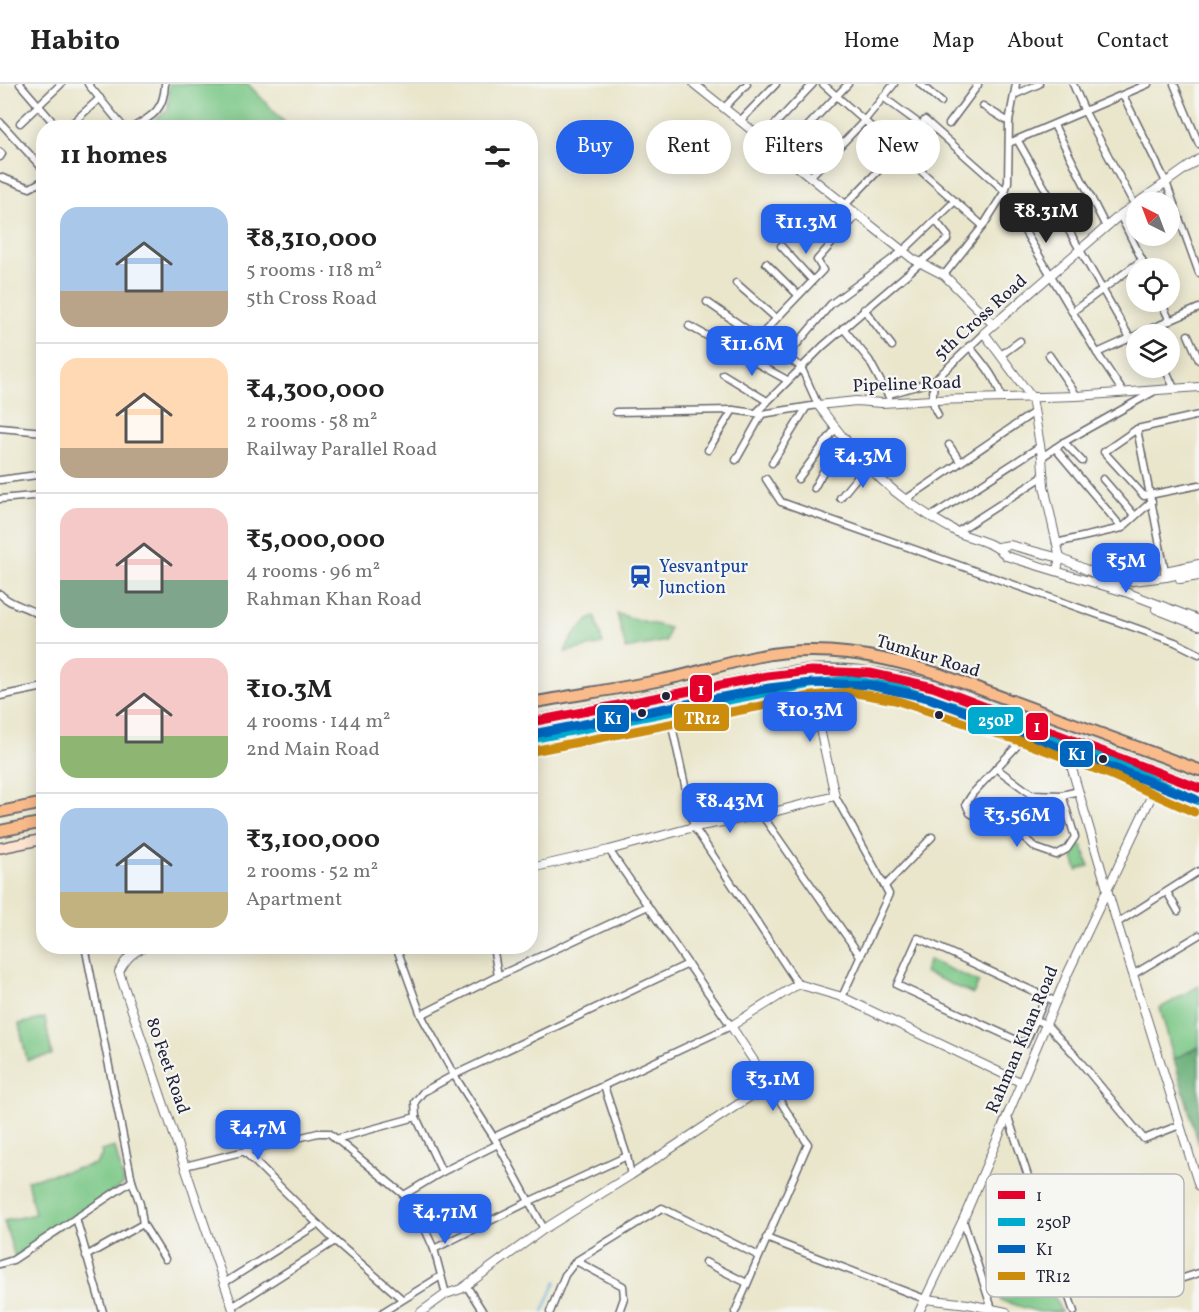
<!DOCTYPE html>
<meta charset="utf-8">
<style>
:root{--surface:#fff;--page:#f2f2f2;--text:#222;--muted:#767676;--line:#e0e0e0;--accent:#2563eb}
body{margin:0;font-family:Vollkorn,serif;background:var(--page);color:var(--text);height:100vh;display:flex;flex-direction:column;font-size:22px;white-space:nowrap}
*{box-sizing:border-box;margin:0}
p{font-size:20px;color:var(--muted)}
.icon{flex:none;width:33px;height:33px;fill:none;stroke:currentColor;stroke-width:2;stroke-linecap:round;stroke-linejoin:round}
.map{position:relative;flex:1;overflow:hidden}
.sheet{position:absolute;left:36px;top:36px;width:502px;height:834px;display:flex;flex-direction:column;background:var(--surface);border-radius:24px;box-shadow:0 3px 15px #0003}
.sheet>*{flex:none}
.guide{position:absolute;left:556px;top:36px;width:552px;height:54px;display:flex;gap:12px}
.needle{width:39px;rotate:318deg}
.buttons{position:absolute;left:1126px;top:108px;display:grid;gap:12px}
.buttons a{display:grid;place-items:center;width:54px;height:54px;border-radius:50%;background:var(--surface);box-shadow:0 3px 15px #0003;font-size:30px}
.price{position:absolute;translate:-50% -51px;padding:0 14px;border-radius:12px;background:var(--accent);color:#fff;font-size:20px;line-height:39px;filter:drop-shadow(0 2px 3px #0008)}
.price::after{content:'';position:absolute;left:50%;top:36px;width:18px;height:14px;margin-left:-9px;background:inherit;clip-path:polygon(0 0,100% 0,50% 100%)}
.price.active{background:#222;color:#fff}
ul{padding:0;list-style:none}
li{display:flex;align-items:center;gap:18px;height:150px;padding:0 24px}
li+li{border-top:2px solid var(--line)}
li span{display:grid;place-items:center;flex:none;width:168px;height:120px;border-radius:18px;color:#555}
li>.icon{margin-inline-start:auto}
span .icon{width:72px;height:72px;fill:#fffc;stroke-width:1}
li b{font-size:26px}
h2{display:flex;justify-content:space-between;align-items:center;height:72px;padding:0 24px;font-size:26px}
.pill{padding:0 21px;border-radius:27px;background:var(--surface);box-shadow:0 3px 15px #0003;font-size:21px;line-height:54px}
.pill.active{background:var(--accent);color:#fff}
header{display:flex;align-items:center;gap:36px;box-sizing:border-box;height:84px;padding:0 30px;background:var(--surface);border-bottom:2px solid var(--line)}
header strong{font-size:28px}
nav{display:flex;gap:33px;margin-inline-start:auto;font-size:21px}
.map>svg:first-child{display:block}
</style>
<header>
<strong>Habito</strong>
<nav><a>Home</a><a>Map</a><a>About</a><a>Contact</a></nav>
</header>
<div class="map">
<svg width="1199" height="1228" viewBox="0 0 1199 1228">
<rect width="100%" height="100%" fill="#f6f6f2"/>
<filter id="ink" filterUnits="userSpaceOnUse"><feTurbulence type="fractalNoise" baseFrequency=".0167" numOctaves="2"/><feDisplacementMap in="SourceGraphic" scale="12" xChannelSelector="R" yChannelSelector="G"/><feConvolveMatrix kernelMatrix="1 2 1 2 8 2 1 2 1" color-interpolation-filters="sRGB"/></filter>
<filter id="wash" filterUnits="userSpaceOnUse"><feTurbulence type="fractalNoise" baseFrequency=".008" numOctaves="4" result="noise"/><feDisplacementMap in="SourceGraphic" scale="24" xChannelSelector="R" yChannelSelector="G"/><feGaussianBlur stdDeviation="1.35" result="paint"/><feColorMatrix in="noise" values="0 0 0 0 0 0 0 0 0 0 0 0 0 0 0 0 0 1.4 0 .05"/><feComposite in="paint" operator="in"/></filter>
<g filter="url(#wash)">
<rect width="100%" height="100%" fill="#eae6cc"/>
<g fill="#7ac786" stroke="#4e7460" stroke-width="1.5">
<path d="M169,0H248L289,43H144L168,26Z"/>
<path d="M617,530L669,544L666,557L626,565Z"/>
<path d="M595,532L603,560L565,568C571,552 581,541 595,532Z"/>
<path d="M1082,761L1089,782L1077,786L1070,764Z"/>
<path d="M929,876L979,898L973,910L924,888Z"/>
<path d="M1199,902V963L1174,975L1160,924Z"/>
<path d="M45,934L52,971L27,976L19,940Z"/>
<path d="M115,1063L124,1100L15,1173L4,1137L35,1130L27,1096L96,1080L102,1071L101,1067Z"/>
<path d="M1041,1182L1061,1228H1039L1001,1217L993,1197Z"/>
</g>
<path fill="#63ac73" stroke="#426757" stroke-width="1.5" d="M1199,963V1061L1174,975Z"/>
<g fill="none" stroke-linecap="round" stroke-linejoin="round">
<path stroke="#5daed8" stroke-width="2" d="M543,1228L556,1197"/>
</g>
</g>
<g filter="url(#ink)">
<g fill="none" stroke-linecap="round" stroke-linejoin="round">
<defs>
<g id="minor">
<path d="M20,0L58,44"/>
<path d="M88,0L124,44"/>
<path d="M823,0L983,142"/>
<path d="M920,0L941,18"/>
<path d="M1016,0L1009,38L1008,98L1005,107L1012,126L1097,269L1123,308"/>
<path d="M1073,0L1085,28L1134,120"/>
<path d="M1174,0L1199,60"/>
<path d="M1014,11L1039,0"/>
<path d="M1123,11L1166,98L1199,189"/>
<path d="M883,13L921,41"/>
<path d="M983,22L1009,38"/>
<path d="M724,24L747,0"/>
<path d="M740,37L776,0"/>
<path d="M0,38L44,86"/>
<path d="M20,39L61,0"/>
<path d="M949,40L978,1L976,0"/>
<path d="M1054,41L1106,143"/>
<path d="M67,44L100,14"/>
<path d="M132,44C153,32 164,26 165,0"/>
<path d="M762,54L813,0"/>
<path d="M1018,57L1130,254"/>
<path d="M1009,59L1148,0"/>
<path d="M0,68L2,70L0,73"/>
<path d="M899,68L925,36L1005,107L983,142L944,191"/>
<path d="M781,70L848,0"/>
<path d="M0,93L30,104L44,96"/>
<path d="M810,93L864,37L894,0"/>
<path d="M845,121L879,86"/>
<path d="M1120,131L1146,184"/>
<path d="M781,162L812,196"/>
<path d="M766,179L798,211"/>
<path d="M736,199L776,234"/>
<path d="M1161,218L1170,237"/>
<path d="M864,225L892,262"/>
<path d="M1072,228L1142,176"/>
<path d="M689,242L787,296"/>
<path d="M843,244L869,276L889,313"/>
<path d="M1139,250L1199,224"/>
<path d="M1188,251L1199,276"/>
<path d="M758,254L823,186L817,176L857,131"/>
<path d="M969,262C982,278 996,293 1001,313"/>
<path d="M1097,269L1137,251"/>
<path d="M1001,271L1020,257"/>
<path d="M1049,271L1077,312"/>
<path d="M786,273L831,220L903,167L955,117"/>
<path d="M1165,284L1174,304"/>
<path d="M723,290L767,317"/>
<path d="M934,297C933,309 931,320 938,331"/>
<path d="M889,310L934,297L984,249"/>
<path d="M616,328L733,326L762,330L818,321L801,283L707,218"/>
<path d="M756,329L823,262L947,156L948,152L936,137"/>
<path d="M1199,331L1137,345L1104,368L1144,412L1199,401"/>
<path d="M0,344L44,348"/>
<path d="M1137,345L1165,487"/>
<path d="M1064,358L1082,377"/>
<path d="M949,361L960,377"/>
<path d="M1055,364L1122,444"/>
<path d="M708,366L733,326"/>
<path d="M1042,373L1064,358L1153,308"/>
<path d="M736,376L762,330"/>
<path d="M772,379L806,324"/>
<path d="M766,395L781,418L1175,558L1199,570"/>
<path d="M798,395L836,344"/>
<path d="M1103,395L1135,432"/>
<path d="M0,396L44,390"/>
<path d="M814,404L824,386L846,355"/>
<path d="M840,414L867,381"/>
<path d="M0,415L44,411"/>
<path d="M905,416L1033,329"/>
<path d="M932,432L1039,363"/>
<path d="M957,448L1044,392"/>
<path d="M1056,459L1122,444L1152,417"/>
<path d="M0,510C9,520 24,522 36,529"/>
<path d="M0,612L44,603"/>
<path d="M669,628L694,743L798,900"/>
<path d="M1030,648L973,709L966,720L970,729L988,740L1004,748L1014,749L1026,755L1036,764L1056,771L1067,765L1075,753L1062,711"/>
<path d="M996,684L1031,710L1062,711L1079,707"/>
<path d="M835,712L889,810L842,913"/>
<path d="M762,731L861,873"/>
<path d="M885,802L932,753"/>
<path d="M1167,808L1178,827"/>
<path d="M1117,839L1199,787"/>
<path d="M85,862L132,1097L140,1120L143,1140L165,1175"/>
<path d="M396,862L421,931L454,991L498,1060L544,1145"/>
<path d="M493,862L498,892"/>
<path d="M1134,890L1199,851"/>
<path d="M1046,913L918,854L897,901L1025,960L1046,913L1056,918"/>
<path d="M421,931L498,892L648,822"/>
<path d="M1036,936L1046,940L1073,969L1144,1055L1180,1041"/>
<path d="M604,1002L627,1072L631,1091"/>
<path d="M1007,1030L1074,1228"/>
<path d="M494,1053L731,942L609,766"/>
<path d="M336,1055L416,1033"/>
<path d="M245,1068L335,1157L402,1215"/>
<path d="M185,1082L318,1049H329L404,1111L415,1123L434,1165L446,1210"/>
<path d="M442,1088L416,1033L415,1018L423,1008L454,991L688,880"/>
<path d="M404,1111L442,1088L498,1060"/>
<path d="M76,1134L103,1228"/>
<path d="M963,1136L992,1225"/>
<path d="M994,1149L1042,1132"/>
<path d="M766,1154L925,1215"/>
<path d="M434,1165L528,1118L627,1072"/>
<path d="M86,1172L143,1140"/>
<path d="M576,1177L623,1202L624,1214L619,1228"/>
<path d="M705,1178L747,1199"/>
<path d="M0,1180L13,1176L132,1097"/>
<path d="M224,1199L318,1140"/>
<path d="M466,1201L483,1228"/>
<path d="M1152,1204L1199,1189"/>
<path d="M232,1223L335,1157"/>
<path d="M383,1228L441,1192"/>
<path d="M550,1228L565,1191L576,1177L662,1124L759,1172"/>
<path d="M735,1228L808,1060L769,1000"/>
</g>
<g id="tertiary">
<path d="M694,0L913,175L944,191L993,240"/>
<path d="M818,321C843,354 871,391 906,416C921,427 940,439 957,448C974,456 993,457 1006,472L1128,509L1199,536"/>
<path d="M818,321L856,317L882,319L932,316L1077,312L1199,303"/>
<path d="M998,463L1010,461L1060,474L1116,499L1166,493L1199,486"/>
<path d="M1057,486L1060,474L1044,402L1042,373L1032,314L984,249L1120,131L1199,75"/>
<path d="M1166,493L1165,487L1199,480"/>
<path d="M1180,495L1199,492"/>
<path d="M1156,525L1199,542"/>
<path d="M1065,661L1117,839L1199,1102"/>
<path d="M531,784L609,766L694,743L762,731L835,712L810,600"/>
<path d="M149,862C134,866 126,874 119,888L234,1228"/>
<path d="M925,1215L968,1220L1006,1228"/>
<path d="M421,1228L446,1210L461,1205L544,1145L631,1091L769,1000L731,942L798,900L842,913L1020,998"/>
<path d="M919,1228L963,1136L1067,891L1160,694"/>
</g>
<g id="secondary">
<path d="M531,655L810,600L851,596L898,604L1030,648L1114,679L1199,717"/>
<path d="M0,764L44,755"/>
</g>
<g id="trunk">
<path d="M531,619C574,611 618,605 662,596C693,590 724,580 755,573C818,559 879,571 939,590L1199,686"/>
<path d="M531,638L767,592C829,581 873,586 933,603L1199,704"/>
<path d="M0,728L44,719"/>
<path d="M0,747L44,738"/>
</g>
</defs>
<use href="#minor" stroke="#68676e" stroke-width="9"/>
<use href="#tertiary" stroke="#68676e" stroke-width="10"/>
<use href="#secondary" stroke="#68676e" stroke-width="12"/>
<use href="#trunk" stroke="#68676e" stroke-width="14"/>
<use href="#minor" stroke="#fff" stroke-width="6"/>
<use href="#tertiary" stroke="#fff" stroke-width="8"/>
<use href="#secondary" stroke="#fde4d1" stroke-width="9"/>
<use href="#trunk" stroke="#fabb8b" stroke-width="10"/>
<defs>
<path id="bus-1" d="M531,638L767,592L811,587L870,589L933,603L1199,704"/>
<path id="bus-2" d="M531,655L810,600L851,596L898,604L1030,648L1114,679L1199,717"/>
<path id="bus-3" d="M533,650L769,604L811,599L869,601L929,614L1195,715"/>
<path id="bus-4" d="M533,667L812,612L851,608L895,616L1026,659L1109,690L1194,728"/>
</defs>
<use href="#bus-1" stroke="#f6f6f2" stroke-width="14"/>
<use href="#bus-2" stroke="#f6f6f2" stroke-width="14"/>
<use href="#bus-3" stroke="#f6f6f2" stroke-width="14"/>
<use href="#bus-4" stroke="#f6f6f2" stroke-width="14"/>
<use href="#bus-1" stroke="#e4002b" stroke-width="9"/>
<use href="#bus-2" stroke="#00a9ce" stroke-width="9"/>
<use href="#bus-3" stroke="#0065bd" stroke-width="9"/>
<use href="#bus-4" stroke="#cc8c0c" stroke-width="9"/>
</g>
</g>
<defs>
<symbol id="station-bare" viewBox="-9 -9 18 18"><path d="M-3-6H3Q5-6 5-4V2Q5 4 3 4L4.5 6H3L1.5 4h-3L-3 6H-4.5L-3 4Q-5 4-5 2V-4Q-5-6-3-6ZM-3.5-4v3h7v-3ZM-3.5 1v1.5H-2V1ZM2 1v1.5H3.5V1Z" fill="#1a4fb4" stroke="#f6f6f2" stroke-width="2.5" paint-order="stroke"/></symbol>
</defs>
<g fill-rule="evenodd">
<use href="#station-bare" x="624" y="476" width="33" height="33"/>
</g>
<g fill="#22223b" stroke="#f6f6f2" stroke-width="2">
<circle cx="666" cy="612" r="5"/>
<circle cx="642" cy="629" r="5"/>
<circle cx="939" cy="631" r="5"/>
<circle cx="1103" cy="675" r="5"/>
</g>
<g text-anchor="middle" dominant-baseline="central" stroke-width="4.5" stroke-linejoin="round" paint-order="stroke">
<g font-size="18" fill="#22223b" stroke="#f6f6f2">
<text transform="translate(981 234) rotate(-42)">5th Cross Road</text>
<text transform="translate(907 301) rotate(-2)">Pipeline Road</text>
<text transform="translate(928 573) rotate(17)">Tumkur Road</text>
<text transform="translate(1023 956) rotate(-67)">Rahman Khan Road</text>
<text transform="translate(167 982) rotate(71)">80 Feet Road</text>
</g>
<g font-size="18" fill="#164399" stroke="#f6f6f2" text-anchor="start">
<text x="659" y="483">Yesvantpur<tspan x="659" dy="21">Junction</tspan></text>
</g>
</g>
<rect x="986" y="1090" width="198" height="123" rx="9" fill="#f6f6f2" stroke="#b6b6bb" stroke-width="1.5"/>
<rect x="998" y="1107" width="27" height="8" fill="#e4002b"/>
<rect x="998" y="1134" width="27" height="8" fill="#00a9ce"/>
<rect x="998" y="1161" width="27" height="8" fill="#0065bd"/>
<rect x="998" y="1188" width="27" height="8" fill="#cc8c0c"/>
<g font-size="16" fill="#22223b">
<text x="1036" y="1117">1</text>
<text x="1036" y="1144">250P</text>
<text x="1036" y="1171">K1</text>
<text x="1036" y="1198">TR12</text>
</g>
<g stroke="#f6f6f2" stroke-width="2">
<rect x="689" y="590" width="24" height="29" rx="6" fill="#e4002b"/>
<rect x="673" y="619" width="57" height="29" rx="6" fill="#cc8c0c"/>
<rect x="596" y="620" width="34" height="29" rx="6" fill="#0065bd"/>
<rect x="967" y="622" width="57" height="29" rx="6" fill="#00a9ce"/>
<rect x="1025" y="628" width="24" height="29" rx="6" fill="#e4002b"/>
<rect x="1059" y="656" width="35" height="28" rx="6" fill="#0065bd"/>
</g>
<g font-size="16" text-anchor="middle" font-weight="bold" fill="#fff">
<text x="701" y="611">1</text>
<text x="702" y="640">TR12</text>
<text x="613" y="640">K1</text>
<text x="996" y="642">250P</text>
<text x="1037" y="648">1</text>
<text x="1077" y="676">K1</text>
</g>
</svg>
<div class="buttons">
<a><svg class="needle" viewBox="-14 -14 28 28"><path d="M0-13l5 13h-10z" fill="#e53935"/><path d="M0 13l5-13h-10z" fill="#767676"/></svg></a>
<a><svg class="icon" aria-label="locate" viewBox="0 0 24 24"><circle cx="12" cy="12" r="6"/><path d="M12 2v4M12 18v4M2 12h4M18 12h4"/></svg></a>
<a><svg class="icon" aria-label="layers" viewBox="0 0 24 24"><path d="M12 4l9 5-9 5-9-5zM3 14l9 5 9-5"/></svg></a>
</div>
<b class="price active" style="left:1046px;top:160px">₹8.31M</b>
<b class="price" style="left:806px;top:171px">₹11.3M</b>
<b class="price" style="left:752px;top:293px">₹11.6M</b>
<b class="price" style="left:863px;top:405px">₹4.3M</b>
<b class="price" style="left:1126px;top:510px">₹5M</b>
<b class="price" style="left:810px;top:659px">₹10.3M</b>
<b class="price" style="left:730px;top:750px">₹8.43M</b>
<b class="price" style="left:1017px;top:764px">₹3.56M</b>
<b class="price" style="left:773px;top:1028px">₹3.1M</b>
<b class="price" style="left:258px;top:1077px">₹4.7M</b>
<b class="price" style="left:445px;top:1161px">₹4.71M</b>
<div class="guide">
<a class="pill active">Buy</a>
<a class="pill">Rent</a>
<a class="pill">Filters</a>
<a class="pill">New</a>
</div>
<section class="sheet">
<h2>11 homes<svg class="icon" aria-label="filters" viewBox="0 0 24 24"><path d="M4 7h16M4 17h16"/><circle cx="9" cy="7" r="2"/><circle cx="15" cy="17" r="2"/></svg></h2>
<ul>
<li><span style="background:linear-gradient(#a9c7e8 70%,#b9a48a 0)"><svg class="icon" aria-label="home" viewBox="0 0 24 24"><path d="M3 11l9-7 9 7M6 9v11h12V9"/></svg></span><div><b>₹8,310,000</b><p>5 rooms · 118 m²</p><p>5th Cross Road</p></div></li>
<li><span style="background:linear-gradient(#ffd9b3 75%,#b9a48a 0)"><svg class="icon" aria-label="home" viewBox="0 0 24 24"><path d="M3 11l9-7 9 7M6 9v11h12V9"/></svg></span><div><b>₹4,300,000</b><p>2 rooms · 58 m²</p><p>Railway Parallel Road</p></div></li>
<li><span style="background:linear-gradient(#f6c9c9 60%,#7fa58c 0)"><svg class="icon" aria-label="home" viewBox="0 0 24 24"><path d="M3 11l9-7 9 7M6 9v11h12V9"/></svg></span><div><b>₹5,000,000</b><p>4 rooms · 96 m²</p><p>Rahman Khan Road</p></div></li>
<li><span style="background:linear-gradient(#f6c9c9 65%,#8fb573 0)"><svg class="icon" aria-label="home" viewBox="0 0 24 24"><path d="M3 11l9-7 9 7M6 9v11h12V9"/></svg></span><div><b>₹10.3M</b><p>4 rooms · 144 m²</p><p>2nd Main Road</p></div></li>
<li><span style="background:linear-gradient(#a9c7e8 70%,#c2b280 0)"><svg class="icon" aria-label="home" viewBox="0 0 24 24"><path d="M3 11l9-7 9 7M6 9v11h12V9"/></svg></span><div><b>₹3,100,000</b><p>2 rooms · 52 m²</p><p>Apartment</p></div></li>
</ul>
</section>
</div>
